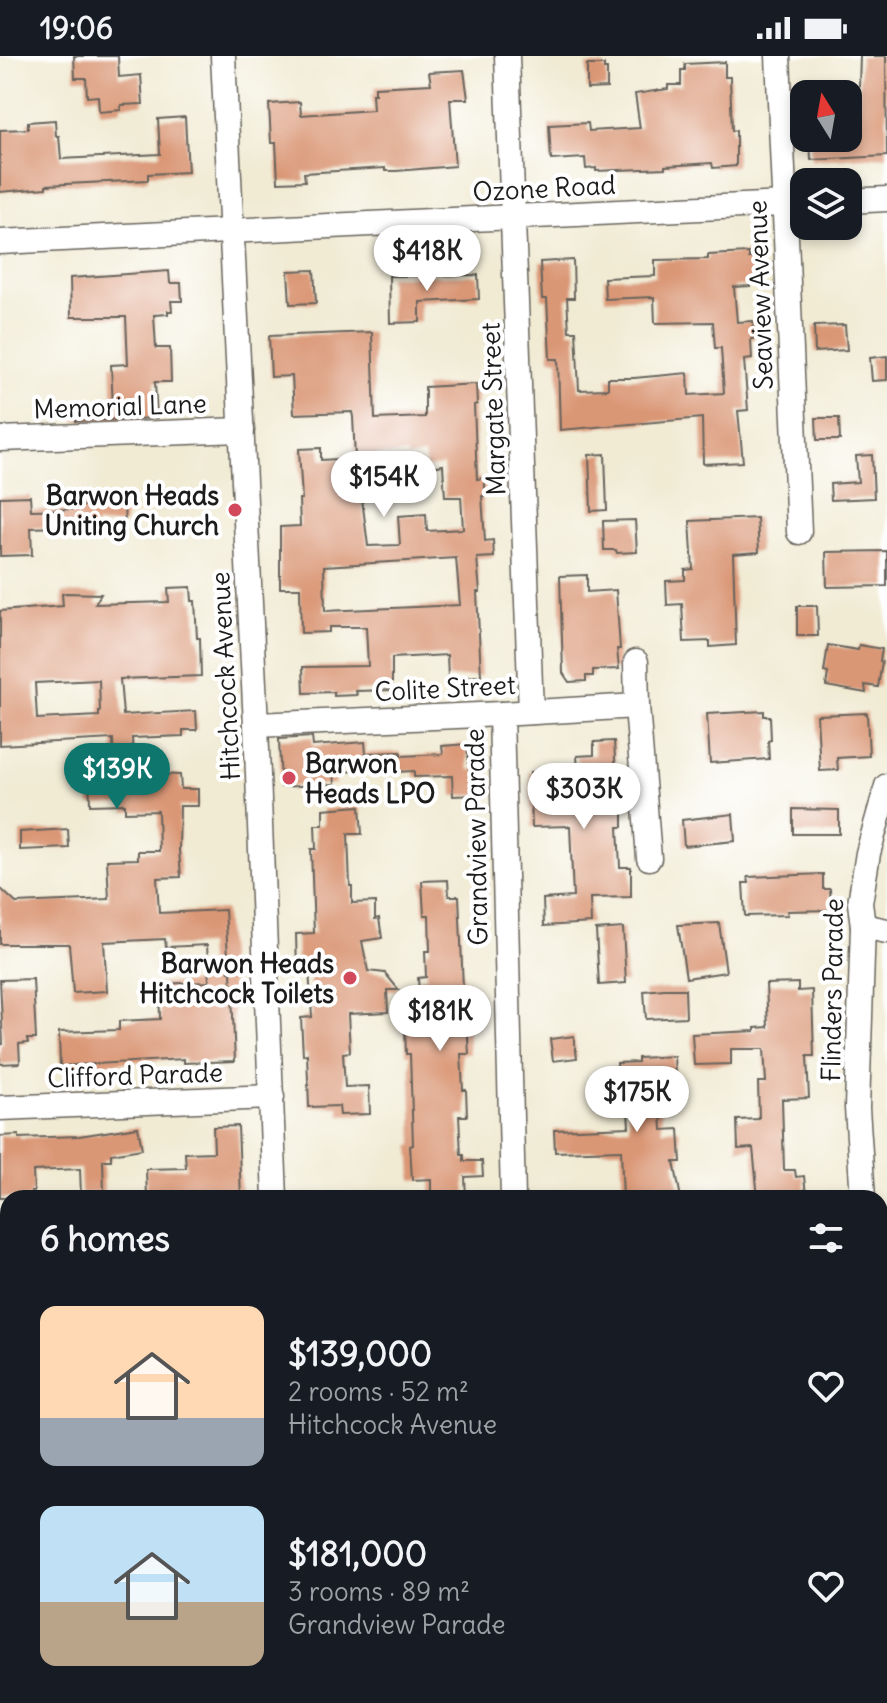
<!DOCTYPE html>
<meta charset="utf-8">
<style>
:root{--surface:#171b24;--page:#242831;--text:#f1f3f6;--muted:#9ea1a6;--accent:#0f766e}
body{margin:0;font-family:Delius,sans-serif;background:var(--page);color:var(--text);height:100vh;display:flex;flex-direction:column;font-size:30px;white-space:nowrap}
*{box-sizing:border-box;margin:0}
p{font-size:26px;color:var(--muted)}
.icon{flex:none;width:44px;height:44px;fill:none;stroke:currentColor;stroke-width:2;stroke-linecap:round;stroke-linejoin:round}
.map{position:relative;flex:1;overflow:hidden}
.sheet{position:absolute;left:0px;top:1134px;width:888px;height:514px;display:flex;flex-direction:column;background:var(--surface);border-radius:24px 24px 0 0;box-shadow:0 4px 12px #0003}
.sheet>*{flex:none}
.needle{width:52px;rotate:349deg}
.controls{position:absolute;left:790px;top:24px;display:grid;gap:16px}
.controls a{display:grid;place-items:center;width:72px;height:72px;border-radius:16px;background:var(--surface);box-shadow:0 4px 12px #0003;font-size:40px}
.price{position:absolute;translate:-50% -68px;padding:0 18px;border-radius:28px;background:#fff;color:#222;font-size:26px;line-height:52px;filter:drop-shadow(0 2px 4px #0008)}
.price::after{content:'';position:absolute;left:50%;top:48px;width:24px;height:18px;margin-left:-12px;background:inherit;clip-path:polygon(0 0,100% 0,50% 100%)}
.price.current{background:var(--accent);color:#fff}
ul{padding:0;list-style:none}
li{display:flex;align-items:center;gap:24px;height:200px;padding:0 40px}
li span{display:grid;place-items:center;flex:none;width:224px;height:160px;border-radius:16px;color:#555}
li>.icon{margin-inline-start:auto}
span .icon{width:96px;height:96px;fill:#fffc;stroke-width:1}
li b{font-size:34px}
h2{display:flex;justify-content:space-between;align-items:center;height:96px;padding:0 40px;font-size:34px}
.status{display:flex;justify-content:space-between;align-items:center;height:56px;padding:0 40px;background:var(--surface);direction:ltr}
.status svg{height:22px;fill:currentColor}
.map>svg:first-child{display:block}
</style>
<div class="status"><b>19:06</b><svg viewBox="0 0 49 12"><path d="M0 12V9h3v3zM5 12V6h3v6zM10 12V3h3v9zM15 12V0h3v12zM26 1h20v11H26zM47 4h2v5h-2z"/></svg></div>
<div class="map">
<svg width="887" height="1647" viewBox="0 0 887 1647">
<rect width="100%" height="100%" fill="#fff"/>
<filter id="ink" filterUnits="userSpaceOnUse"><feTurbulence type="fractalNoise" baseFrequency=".0125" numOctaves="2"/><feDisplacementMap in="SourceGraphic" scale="16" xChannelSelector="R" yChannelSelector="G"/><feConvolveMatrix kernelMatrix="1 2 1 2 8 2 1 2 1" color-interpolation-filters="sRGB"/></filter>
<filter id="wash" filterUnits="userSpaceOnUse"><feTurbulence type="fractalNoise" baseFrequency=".006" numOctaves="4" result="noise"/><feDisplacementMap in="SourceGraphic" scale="32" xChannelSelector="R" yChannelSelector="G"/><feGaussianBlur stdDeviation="1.8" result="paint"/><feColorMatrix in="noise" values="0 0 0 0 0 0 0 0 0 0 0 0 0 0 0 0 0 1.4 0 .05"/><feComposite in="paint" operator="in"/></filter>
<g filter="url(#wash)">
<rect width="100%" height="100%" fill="#f1ebd4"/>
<g id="blocks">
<g fill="#da9776" fill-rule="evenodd">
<path d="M74,0H118L119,21L141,19L143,48L121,49V54L99,56L98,40L87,41L86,22H75Z"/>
<path d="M860,0H886L887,100L811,104L810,82H848V62L858,61Z"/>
<path d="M725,6V21H730L732,75L736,74V110L713,112L712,107L665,110V112L596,115V112L586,113L585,102L551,104L549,69L588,67L589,75L640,72L635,38L668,33V29H681V14H685V8Z"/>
<path d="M587,9H604V13H607V32L587,33Z"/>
<path d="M464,14L468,43H450L455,110L396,115H385V112L304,117L305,125L278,126L276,87H271L269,48L300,46L301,59L373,54L372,38H375V31L431,28L429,16Z"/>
<path d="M185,61L188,116L148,118V124L46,129V132L0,136V74L28,73V66L55,64L56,80H59L61,103L160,98L158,63Z"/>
<path d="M749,197V202H761L762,223L750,224V230L734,231L737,266L753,265L754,283H751L752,303L744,304L748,354L738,355L743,406L703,408L702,362L560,374L558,303H550L547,243H542L540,206L573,204L574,242H567L569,275H576L579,334L608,333V322H634L688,317L689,339L724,337L721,292H715L713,266L655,267L654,241L605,243L604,222L655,220V204L708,203V199Z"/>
<path d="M314,214L316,247L290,248L288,215Z"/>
<path d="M169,215L170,227H181L182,245H171L172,255H168V258L154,259L156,292H170L171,326H155L157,362L76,365L75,353L113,351L111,309L128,308L126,261H71L70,222Z"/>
<path d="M478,219L479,243L420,246V266L390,267L389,220Z"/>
<path d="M845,269L847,294L815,296L814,270Z"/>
<path d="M372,276L375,363L425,361V331L476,328L477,348L474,349L477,423L485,422V440H482L485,485L493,484L494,501L477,502L480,536H477L481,620L448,622L447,599L392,602V634L356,635L357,639L334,640V636L304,637L303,611L368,610L366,571H329V576L301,577L300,532H280V471L300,470L299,443H302L299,393L321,392V404L355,402L353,361L352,356L294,358L292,320L271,321L269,280ZM407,398V402L424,399L426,412L443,409L445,441H461L463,473L427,475L426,458L398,460L400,489L368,490L360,427L377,426L376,399ZM456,502L460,549L325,555L324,510Z"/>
<path d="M887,300V324L872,325L870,302Z"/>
<path d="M816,362H839L840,384H817Z"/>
<path d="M605,398L607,454L591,455L589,399Z"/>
<path d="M872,399L874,442L831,444L830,428L858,426L856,400Z"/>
<path d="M30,440L31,454L80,453V450L124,449L125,468L96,469V475H80V470L31,472L32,499L0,500V441Z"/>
<path d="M757,462L759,496L733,498L736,589L710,591V585L684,586L682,548L667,549L666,525L685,524V514L693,513L690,465Z"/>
<path d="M635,464L637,496L617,497L616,494H604L603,465Z"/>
<path d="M887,495V530L827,531L826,496Z"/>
<path d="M587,519V536L616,534L620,593H617L619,613L593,614V620H586V625L569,626L563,617L560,520Z"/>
<path d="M191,531L192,545H195L197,582H200L201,620L120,623L123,659L196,655L197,674H183V680L132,682L134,717L180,719L181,733H198V750H180L179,794L181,821L157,822L159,857L225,854L229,915H231L235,1005L184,1007V1003L60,1010L59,976L119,974V965L160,963L159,928L209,926L207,889L166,891L165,883L104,886L107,935L73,937L69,888H0V832L16,847L109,843L107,804L138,803V795H159L158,755L125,756V748L90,749L89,716L114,715L113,683L0,689V555L63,550L62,538L65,537L101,538L95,548L169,546L168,532ZM99,624L100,656H99V660L37,663L35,627Z"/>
<path d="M797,550H817L818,580H797Z"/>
<path d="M828,589L858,594L859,589L882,593L880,605L882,606L878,631L865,629L866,637L826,630L828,617L824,616Z"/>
<path d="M764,655V660H770L771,684L768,685L769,703L710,707L707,658Z"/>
<path d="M867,657L869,700L837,702L838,714L820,715L817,659Z"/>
<path d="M312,681L313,690L365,686L366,697L401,696V700L443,698L442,690L467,688L469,714L477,713L478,739L453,740L452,720L414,721V715L377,717V713L334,717L335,728L281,731L279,683Z"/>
<path d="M614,685L618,755H623V771H618L620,811H631V841L590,842L591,867L544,870L543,843L573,841L570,770L532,771L530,716L578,714L577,700L594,699V686Z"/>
<path d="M360,750L362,778H348L350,830H352V847L375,846V863L379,862L382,882L362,885L368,915L385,917L399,934H387L388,956L348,958L350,996L343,997L345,1031L369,1030L370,1058L340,1059L339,1050L309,1051L307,998L303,999L301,962L312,961L309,913L297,914L296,878L314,877L311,793H316L315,769H323V753Z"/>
<path d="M793,753L839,754V778H793Z"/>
<path d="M733,758L735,785L684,790L682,764Z"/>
<path d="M68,773L69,792L20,794V776Z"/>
<path d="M823,818V833H830L831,854L787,855L788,859L745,860L743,827H749L748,821Z"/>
<path d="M448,824L449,840H459L463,932H465L469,998H461L463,1034H466L467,1060H459L461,1099H464V1105H482L483,1120L465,1121L466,1142H431V1123L412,1124L410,1090L413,1089L410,998H406L405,973L421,972L418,922L426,921L425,895H430L429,859H424L422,825Z"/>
<path d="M719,867L726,916L686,922L678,869Z"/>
<path d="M623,872L626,927L599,929L596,874Z"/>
<path d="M33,923L36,983H27L28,987L19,988L20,1007L0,1008V989L3,988L0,924Z"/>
<path d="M798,927V935L812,934L814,1000H807L809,1042L782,1043L784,1114H795L796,1121L804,1120L806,1139L798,1140V1142H758L753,1092L738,1093L737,1064L759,1063L758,1026H766L764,993H731V1008L694,1009L692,978L755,975V972L768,971L766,928Z"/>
<path d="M664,933H685L686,961L646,963L644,935Z"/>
<path d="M574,980L577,1002L553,1005L550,983Z"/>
<path d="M674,1000L675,1021L659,1022L662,1074L679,1073L681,1106H674L681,1142H623L621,1094L555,1096L554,1074L629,1071L626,1024H618L617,1007L638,1006V1002Z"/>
<path d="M238,1070L241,1142H147L146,1113L186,1112L185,1097L214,1096L213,1071Z"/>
<path d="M138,1071L142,1093L111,1098V1104H103L104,1136L81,1138L80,1113L33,1115L34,1136H31V1142H0V1080L19,1079V1082L79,1080Z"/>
</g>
</g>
</g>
<g filter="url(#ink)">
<use href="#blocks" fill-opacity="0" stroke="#67645c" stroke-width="2"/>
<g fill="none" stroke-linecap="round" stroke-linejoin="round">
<defs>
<g id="minor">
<path d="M223,0L256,669L275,1142"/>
<path d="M507,0L531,656"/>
<path d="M778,0L799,476"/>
<path d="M848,145L887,143"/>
<path d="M0,186L804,147"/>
<path d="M0,383L242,374"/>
<path d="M636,606L637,650L649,802"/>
<path d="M501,658L513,1142"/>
<path d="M256,669L501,658L637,650"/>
<path d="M863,870L887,875"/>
<path d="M0,1052L272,1041"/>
<path d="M863,1142L857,1052L863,870L860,847L868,797L887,730"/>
<path d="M880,1229L887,1258"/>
<path d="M880,1530L887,1508"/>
<path d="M880,1580H887"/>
<path d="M294,1640L295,1647"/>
<path d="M580,1640V1647"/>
<path d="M859,1640L860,1647"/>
</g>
<g id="major">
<path d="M880,1439L887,1442"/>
<path d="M0,1485H8"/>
<path d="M880,1503L887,1500"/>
</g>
</defs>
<use href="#minor" stroke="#67645c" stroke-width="27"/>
<use href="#major" stroke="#67645c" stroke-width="33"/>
<use href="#minor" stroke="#fff" stroke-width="24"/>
<use href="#major" stroke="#fff" stroke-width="30"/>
</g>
</g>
<g fill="#d1495b" stroke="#fff" stroke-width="3">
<circle cx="235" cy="454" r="8"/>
<circle cx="289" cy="722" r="8"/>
<circle cx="350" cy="922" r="8"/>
</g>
<g text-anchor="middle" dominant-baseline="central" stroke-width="8" stroke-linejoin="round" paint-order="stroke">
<g font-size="26" fill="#1c1c1c" stroke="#fff">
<text transform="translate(544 132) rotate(-3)">Ozone Road</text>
<text transform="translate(760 239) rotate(-92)">Seaview Avenue</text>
<text transform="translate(120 350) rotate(-2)">Memorial Lane</text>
<text transform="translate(493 353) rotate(-92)">Margate Street</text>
<text transform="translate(225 620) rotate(-93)">Hitchcock Avenue</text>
<text transform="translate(445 632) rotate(-3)">Colite Street</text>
<text transform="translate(476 781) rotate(-91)">Grandview Parade</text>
<text transform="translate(832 934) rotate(-89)">Flinders Parade</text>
<text transform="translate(135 1019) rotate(-2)">Clifford Parade</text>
</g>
<g font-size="26" font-weight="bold" fill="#1c1c1c" stroke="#fff" text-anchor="end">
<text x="219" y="439">Barwon Heads<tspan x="219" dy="30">Uniting Church</tspan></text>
<text x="305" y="707" text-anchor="start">Barwon<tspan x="305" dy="30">Heads LPO</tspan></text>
<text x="334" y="907">Barwon Heads<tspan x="334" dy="30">Hitchcock Toilets</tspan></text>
</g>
</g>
</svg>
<div class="controls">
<a><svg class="needle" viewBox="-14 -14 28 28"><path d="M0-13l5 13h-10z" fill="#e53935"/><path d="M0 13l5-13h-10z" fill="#9ea1a6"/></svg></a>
<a><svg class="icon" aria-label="layers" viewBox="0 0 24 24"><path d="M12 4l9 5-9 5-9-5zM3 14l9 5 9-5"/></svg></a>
</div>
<b class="price" style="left:427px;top:237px">$418K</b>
<b class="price" style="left:384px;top:463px">$154K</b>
<b class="price current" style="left:117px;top:755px">$139K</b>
<b class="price" style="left:584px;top:775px">$303K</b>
<b class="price" style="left:440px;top:997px">$181K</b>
<b class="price" style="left:637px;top:1078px">$175K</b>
<section class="sheet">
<h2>6 homes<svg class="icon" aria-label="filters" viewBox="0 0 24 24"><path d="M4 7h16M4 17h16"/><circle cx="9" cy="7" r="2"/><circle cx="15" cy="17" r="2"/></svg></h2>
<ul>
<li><span style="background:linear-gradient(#ffd9b3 70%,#9aa5b1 0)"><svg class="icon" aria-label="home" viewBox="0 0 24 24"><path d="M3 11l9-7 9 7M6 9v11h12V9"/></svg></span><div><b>$139,000</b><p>2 rooms · 52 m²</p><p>Hitchcock Avenue</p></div><svg class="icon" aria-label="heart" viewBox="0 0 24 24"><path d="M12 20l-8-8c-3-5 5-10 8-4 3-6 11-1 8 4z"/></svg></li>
<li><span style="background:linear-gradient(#bfe0f5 60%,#b9a48a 0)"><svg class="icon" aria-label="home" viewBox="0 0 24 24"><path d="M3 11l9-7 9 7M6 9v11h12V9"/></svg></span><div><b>$181,000</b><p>3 rooms · 89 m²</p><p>Grandview Parade</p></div><svg class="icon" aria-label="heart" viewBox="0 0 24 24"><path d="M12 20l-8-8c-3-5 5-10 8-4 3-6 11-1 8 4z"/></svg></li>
</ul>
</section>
</div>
